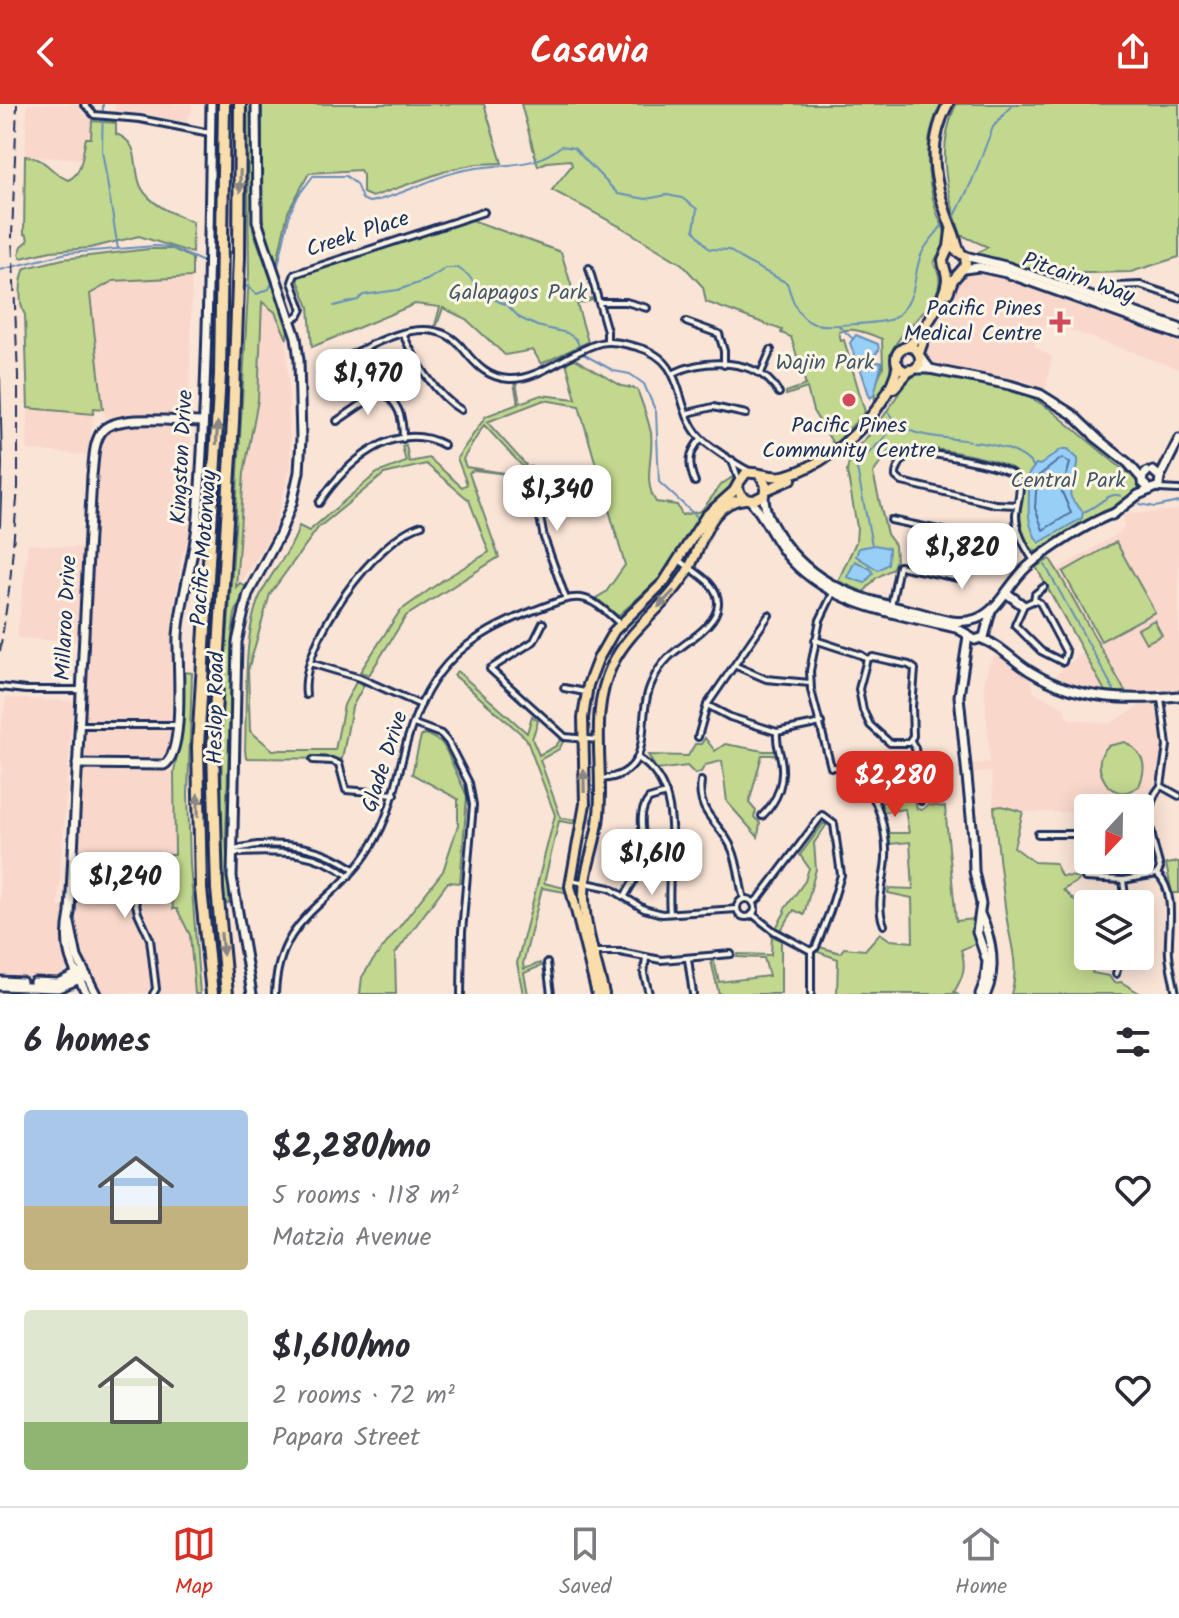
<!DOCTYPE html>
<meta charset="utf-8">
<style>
:root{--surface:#fff;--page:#f7f7f7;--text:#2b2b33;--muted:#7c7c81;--line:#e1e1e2;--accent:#d93025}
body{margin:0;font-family:Kalam,sans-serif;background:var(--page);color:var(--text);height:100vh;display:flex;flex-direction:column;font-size:30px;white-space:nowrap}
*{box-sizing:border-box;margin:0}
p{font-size:26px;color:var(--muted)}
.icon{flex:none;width:44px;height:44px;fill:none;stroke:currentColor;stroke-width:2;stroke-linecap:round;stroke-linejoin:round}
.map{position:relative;height:890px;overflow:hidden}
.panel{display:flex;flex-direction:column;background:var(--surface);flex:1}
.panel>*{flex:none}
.needle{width:52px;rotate:202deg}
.tools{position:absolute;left:1074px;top:690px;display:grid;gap:16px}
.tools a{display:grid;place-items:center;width:80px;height:80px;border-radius:8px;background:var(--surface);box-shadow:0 4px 20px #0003;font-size:40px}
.price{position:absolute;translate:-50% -68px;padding:0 18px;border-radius:16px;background:#fff;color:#222;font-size:26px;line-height:52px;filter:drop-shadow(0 2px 4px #0008)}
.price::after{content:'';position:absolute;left:50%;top:48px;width:24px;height:18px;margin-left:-12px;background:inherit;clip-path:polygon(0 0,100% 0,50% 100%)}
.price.on{background:var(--accent);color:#fff}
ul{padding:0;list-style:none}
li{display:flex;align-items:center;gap:24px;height:200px;padding:0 24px}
li span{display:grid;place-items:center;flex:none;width:224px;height:160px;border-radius:8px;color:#555}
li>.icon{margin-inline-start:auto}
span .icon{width:96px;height:96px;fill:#fffc;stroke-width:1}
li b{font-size:34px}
h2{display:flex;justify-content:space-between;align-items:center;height:96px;padding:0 24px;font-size:34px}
header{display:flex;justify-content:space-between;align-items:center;height:104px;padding:0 24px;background:var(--accent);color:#fff;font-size:36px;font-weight:800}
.tab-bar{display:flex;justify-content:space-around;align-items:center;height:112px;border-top:2px solid var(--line);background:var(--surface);font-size:22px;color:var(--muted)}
.tab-bar a{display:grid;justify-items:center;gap:4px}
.tab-bar .on{color:var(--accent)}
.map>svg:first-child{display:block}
</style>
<header><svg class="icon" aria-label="back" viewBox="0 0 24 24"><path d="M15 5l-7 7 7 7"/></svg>Casavia<svg class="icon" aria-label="share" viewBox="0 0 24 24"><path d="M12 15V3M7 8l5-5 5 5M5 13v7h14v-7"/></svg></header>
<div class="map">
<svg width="1179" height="890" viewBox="0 0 1179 890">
<rect width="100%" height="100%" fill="#fae4d6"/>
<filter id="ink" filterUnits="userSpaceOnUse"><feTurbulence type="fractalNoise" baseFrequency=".0125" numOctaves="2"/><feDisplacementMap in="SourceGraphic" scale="16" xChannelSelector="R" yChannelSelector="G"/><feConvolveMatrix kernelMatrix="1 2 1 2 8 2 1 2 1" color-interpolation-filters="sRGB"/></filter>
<g filter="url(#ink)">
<g fill="#f9d8cb">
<path d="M27,0H78L82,9L92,17L91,34L86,35L81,55L25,52Z"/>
<path d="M115,0H192V7L187,16L179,17L142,9L115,8Z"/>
<path d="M977,169L1030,182L1179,237V265L1048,218L1034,242L1052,253L1046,285L1022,276L934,261L925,254V240L952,194L956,183L967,171Z"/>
<path d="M192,173L189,311L123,310L105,313L90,190L113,177Z"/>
<path d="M262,197L275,208L287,236L291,361L273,428L236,486L244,369L258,296Z"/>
<path d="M28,304L93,310L89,351L27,346Z"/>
<path d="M124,323H187L191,327L190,432L182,452L172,520L171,627L167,651L161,657L89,656L84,653L98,368L101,342L106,332L113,325Z"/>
<path d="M1179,406V587L1126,589L1057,466L1120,428L1124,421L1122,411Z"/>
<path d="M28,440L83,444L78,538L17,534Z"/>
<path d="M1083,547L1105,587L1088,585L1053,574Z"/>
<path d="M997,549L1030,575L1034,588L1065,604V611L1071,615L1109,620L1141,601H1155L1162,627V646L1159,665L1144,708H1140V704H1088V708H1023L1002,702L994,703L991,668L975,669L972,673L971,657L974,660L990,658L984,580L989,560Z"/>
<path d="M6,594L73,597L58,802L64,803L62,838L68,864L55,874L0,873V674L3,664L0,652V629Z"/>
<path d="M85,667L174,668L175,751L78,750L82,669Z"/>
<path d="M131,753H169L171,756L173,805H176L190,831L195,890H160L157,839L145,809L141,787L134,780L111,778Z"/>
<path d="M81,789H124L131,793L133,811L146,838L150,882L147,889L101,890L86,860L77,828V795Z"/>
</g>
<g fill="#c2d88e" stroke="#6e8476" stroke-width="2">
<path d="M247,0H253V126L288,223L287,235L275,208L262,198L258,296L244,369L236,483L240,479L246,483L235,510L232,531L226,730L229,799L225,800L221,731L222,605L235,426L249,169Z"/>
<path d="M262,0H484L502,59L477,60L452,65L372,93L363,89V71L360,66L309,69L288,108L277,158L274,159L262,113Z"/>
<path d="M521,0H941C923,34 926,74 937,109C940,117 945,125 946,133C946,145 936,149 934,160C956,194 905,217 893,245C889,253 891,261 890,270C888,280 880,290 875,298L874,283L883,263L882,235C869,230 853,222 839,228L841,237L844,236L865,308L834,341L813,307L807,284L786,291V288L806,281L791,233L781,229L782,226L706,198L703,183L682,160L621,123L552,86L572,61L570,56L547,58L538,62Z"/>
<path d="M956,0H1179V153L1131,168L1046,170L975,150L988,143L961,131C946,87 936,45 956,0Z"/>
<path d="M92,17L116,19V30C142,39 132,63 141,83C150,101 176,111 193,118L192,149L139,132L90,144L51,147L21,154L19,150L22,142L28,137L27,131L24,130L25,52C45,53 51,69 68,76C83,70 82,49 86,34H91Z"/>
<path d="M472,116L561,148L576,197L592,194L593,196L577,200L588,238L541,260L533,246L505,251L466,215L443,204L437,221H435L440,203L415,200L312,243L309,203L296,171Z"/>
<path d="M149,145H173L192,154V173L113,177L90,190L103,305L94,304L93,310L28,304L25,211C18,200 20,175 25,164L63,155Z"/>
<path d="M575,255L622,282L637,285C642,299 648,314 651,329C654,352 642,377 656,398L677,401L682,411L701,407L722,380L734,372L731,382L702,410L660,474L618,512L596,494L606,488L625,461L579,302L544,296L487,318L526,361L524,364L484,321L463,355L466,363L524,372L474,366L469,369L499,453L406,512L369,571L360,568L400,507L443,476L489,448L469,396L426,360L384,370L318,424L270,490L248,566L250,627L273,646H335L344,601L356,578L364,581L352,603L342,655L246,654L245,646C247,601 242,532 260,492C271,467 292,448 299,422L309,427L377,369L406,358L402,342L406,341L409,358L429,354L462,383L467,380L457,354L486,312L518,300L514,279H516L520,299L541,291L576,295L566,258Z"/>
<path d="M920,269L1005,285L1028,292L1050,305L1126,368L1135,372L1139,384C1125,404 1060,434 1036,448C1015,433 1020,400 1024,378C1021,375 1020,370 1016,367C997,352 914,339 891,345L873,369L887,430L895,441L896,456L892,465L876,474L864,488L838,477L856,438L857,423L847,367L851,349L876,324L908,275Z"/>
<path d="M1116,438L1155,508L1101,537L1063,468Z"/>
<path d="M1050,455L1057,466L1126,589L1105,587L1036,463Z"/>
<path d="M1154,516L1162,531L1146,539L1138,525Z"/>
<path d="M457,567L527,629L532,612L538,617L532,635L539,651L556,642L560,636L563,638L559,645L540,656L561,714L578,716V720L559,717L544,779L565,784V788L542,784L523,860L524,865L540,859L541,862L524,869L528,890H523L517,859L555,711L526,634L454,571Z"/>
<path d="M183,568L192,569L188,690L190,760L200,890H195L190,831L177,805H173L169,753H131L111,778L79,777L77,774L78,750L175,751L174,668L182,623Z"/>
<path d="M426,630L441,638L445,644L467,692L460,779L448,778L395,850L396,890H360L362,873L371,859L443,767L458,721V695L412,670L421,632Z"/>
<path d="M705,634L715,647L725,640L764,647H775L776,651H762L749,699L756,707L754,713L760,719L758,733L727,698L722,657L705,661L701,668L695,670L687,662L657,666L648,651L688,652L695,640H701Z"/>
<path d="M1125,638C1144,649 1148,662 1139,682C1128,689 1120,691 1109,683C1098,669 1095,655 1108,642Z"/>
<path d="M902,694L915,696L917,705L922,706L928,701L945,703L956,817L976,815L973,827L978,838L961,846C967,863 963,873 954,888L957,890H837L838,855L818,848L820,843L840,849L844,844L865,846L880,829L890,836L913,838L912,794L888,789L889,784L913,785L910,738L890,740L888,729H909L905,705L884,708L880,699Z"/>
<path d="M1002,702L1023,708L1014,743L1034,758L1055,759L1061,772L1077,773L1078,777L1063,786L1079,801H1088V852H1097L1092,869L1109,872L1114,879L1121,878L1141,890H1011C1020,860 1010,839 1006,810C1001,774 997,738 994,703Z"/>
<path d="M823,720H827L814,739L816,765L804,811L794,806L781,826L776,824L785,808L784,806L805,777L809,764L800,751Z"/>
<path d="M1179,758V789H1172L1166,760Z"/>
<path d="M772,832L781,836V890H719L711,857H714L719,878L769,872L764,854L737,853L738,850L771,851Z"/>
</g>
<g fill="#98cff7" stroke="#668fba" stroke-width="2">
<path d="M856,231L878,240L879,246L874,252L857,259L850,239Z"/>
<path d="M879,258L882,259L874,291L870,294L860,263L869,259Z"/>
<path d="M1062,345H1068L1078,355C1080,370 1067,380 1071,393C1073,399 1080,403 1083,408L1082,414L1039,439C1022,415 1032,395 1028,371L1036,360L1040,361Z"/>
<path d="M875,441L889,444L888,460L878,466L856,452L859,444Z"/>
<path d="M855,457L871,465L873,469L865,479L847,473Z"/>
</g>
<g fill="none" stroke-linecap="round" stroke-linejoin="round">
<path stroke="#4d6f9b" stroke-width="2" d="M1062,354L1070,359L1062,388L1071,409L1043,426L1035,404L1037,373Z"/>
<g stroke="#668fba" stroke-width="2">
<path d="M103,0L102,46L118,145"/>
<path d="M955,112L972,77L993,23L1013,0"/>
<path d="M0,166L67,149L155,142L169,143L206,159"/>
<path d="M277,166L290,109L298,92L313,72H346L356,80L362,95L369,98C404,92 436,70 471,65C504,59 534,65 561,42L574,44L618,90L646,95L667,91L682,94L697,105L694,126L709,145L729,146L745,157L787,179C792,194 796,212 812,219C822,224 883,219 892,215C897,212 903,206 906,202C917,186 914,165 922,149C927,138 938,129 944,118"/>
<path d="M243,180L257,190L269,185L274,175"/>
<path d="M334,202L358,196L363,191L398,186L427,176L446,164H458L468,171L484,191L507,201L520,214L537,222L567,229L576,235L583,250L614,267L630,270L644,280L656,308L659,378L696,412"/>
<path d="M839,222L852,234"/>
<path d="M888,308C905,336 941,332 970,337"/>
<path d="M973,338C993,340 1022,346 1034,363"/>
<path d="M1140,400L1155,403L1179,398"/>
<path d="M1083,408C1098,404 1107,387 1121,392"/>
<path d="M872,441L857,365C865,346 889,337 893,317"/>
<path d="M1045,461L1114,586"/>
</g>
<defs>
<g id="street">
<path d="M84,0L94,11L140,15L210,29"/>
<path d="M589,164L607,227V237"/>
<path d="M1109,197L1118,182L1140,181L1179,194"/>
<path d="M599,198H626L647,204"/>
<path d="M291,216L299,211L302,205L292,178L295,170L484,108"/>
<path d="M686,218L719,230L724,247V261"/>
<path d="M403,230C414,255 436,292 461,306"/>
<path d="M362,247C366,255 369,263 373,271C390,299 403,297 403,335"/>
<path d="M674,269C707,254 759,254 779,289"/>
<path d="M761,269L771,246"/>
<path d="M320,271L331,261C370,243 430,201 464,246C476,261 488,274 509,275C540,276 570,247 600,239C612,236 625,240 637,243C687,256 673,300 698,331C706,341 736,360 749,367"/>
<path d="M688,309L713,303L746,310"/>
<path d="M337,317L384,285"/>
<path d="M732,356L739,377"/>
<path d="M531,367L544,434L566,495"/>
<path d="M695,378C688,361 688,349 701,335"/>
<path d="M1159,385L1179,386"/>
<path d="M319,399C345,360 394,314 444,341"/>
<path d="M1017,401L995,400L902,378L896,373C895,365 904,351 912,348C930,349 1010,360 1018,375C1023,385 1016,401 1016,412C1016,427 1026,445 1034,457"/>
<path d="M891,416L981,435L988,441"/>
<path d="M834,487L820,516L810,567L811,586L831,663C871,661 888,721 886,754C885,776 875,800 884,821"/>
<path d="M1007,487L1024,500"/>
<path d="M1006,491L1022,503"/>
<path d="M1035,496L1040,499L1066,548L1063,558L1041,547L1015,521L1024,501Z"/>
<path d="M1034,497L1035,490L1044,483"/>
<path d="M891,502L899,462L958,474L963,472C979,451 993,432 1018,422"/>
<path d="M543,519L534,537L490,565L565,633L598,636"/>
<path d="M815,536L861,551L867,555"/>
<path d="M873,553L909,561L915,565L912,603L913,632L908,639H890L870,621L863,606L859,585L867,555Z"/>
<path d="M310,559L360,574L421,601"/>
<path d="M736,562L766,575L810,579"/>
<path d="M0,583L26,586H81"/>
<path d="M564,584L585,588"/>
<path d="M306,591C299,541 375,434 422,421"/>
<path d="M1161,594L1167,642L1161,682L1179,692"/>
<path d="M707,601L730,613L777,628L821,619"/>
<path d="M414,620L441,630L448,638L469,679L473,701L462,828L461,890"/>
<path d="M80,621H178"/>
<path d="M698,633L707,601L769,511"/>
<path d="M911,637L915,644L921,697"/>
<path d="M638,654C689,686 665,760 670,809"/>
<path d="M313,656L332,657L339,660L346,686L395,690"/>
<path d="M602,675C659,669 634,615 652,578C656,568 662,560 669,553C684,538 717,523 718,500C719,479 694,468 679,456"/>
<path d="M701,677C696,711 721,718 732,745C739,761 739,778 744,795"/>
<path d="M762,712C778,697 785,676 781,655C779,645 776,639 777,629"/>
<path d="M1038,730H1088"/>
<path d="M1140,730L1152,729"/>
<path d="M232,745C241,745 249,742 257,741C295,739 323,744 354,765"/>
<path d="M233,749C277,748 312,744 349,772"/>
<path d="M1157,770C1178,788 1167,827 1169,851C1170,864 1174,877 1176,890"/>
<path d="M1085,774L1123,776L1157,770L1160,764C1153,736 1140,705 1161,682"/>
<path d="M571,776L610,784L644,805L662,810L737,805"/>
<path d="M1123,776L1126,800"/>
<path d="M71,783L127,784L133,788L138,809L150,835L156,885L153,890"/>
<path d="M625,792C632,779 642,766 643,751C646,731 635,712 649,695L666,690"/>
<circle cx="746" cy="804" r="9"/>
<path d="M753,799L760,793L822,711L834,720L841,771L830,807L816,843L811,847V890"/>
<path d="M752,810L774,827L811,847"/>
<path d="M594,848H620L661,856L731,850"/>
<path d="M646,854L644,870L649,890"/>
<path d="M688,855L693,890"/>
<path d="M547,859L551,890"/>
<path d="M1116,870L1120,852"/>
<path d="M275,890C278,809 335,802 371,743C394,705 396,674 408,634C430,562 466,532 535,506C579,489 584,486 620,520"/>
</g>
<g id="secondary">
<path d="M965,152L1009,163L1179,224"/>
<path d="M964,165L979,163L1006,169L1179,231"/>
<path d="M920,252L930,265"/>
<path d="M913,265H930L1010,281L1040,290L1072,310L1097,334"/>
<path d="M1094,332L1128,359L1142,375"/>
<path d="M1147,368L1143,372L1142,378L1150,386"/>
<path d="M1160,373L1179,335"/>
<path d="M764,391C764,407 770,417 778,430C812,483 860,495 917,508C936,513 957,522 976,515C999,507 1009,479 1027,463C1046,446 1091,417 1115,409"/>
<path d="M750,396C767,414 774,439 792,457C836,503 898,510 956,524L967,530"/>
<path d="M1112,411L1138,391L1159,382L1160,373L1153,367"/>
<path d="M967,531L975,536L984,533L991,507"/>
<path d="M968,532L959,592L973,733L974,767L981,800L977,828L987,857L985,877L980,890"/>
<path d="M982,535C1002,542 1015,559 1033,569C1078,596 1128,597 1179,592"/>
<path d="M77,660L164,661C186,648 177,557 178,532C181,491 195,453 198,412C208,275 209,137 211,0"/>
<path d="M981,812C992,836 997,865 986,890"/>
<path d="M70,819L77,853L96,890"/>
<path d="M0,877L22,878"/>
<path d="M34,878L58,879L79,869"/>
<path d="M0,882L58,884L87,872"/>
<path d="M87,890C70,859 63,844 70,809L92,371C94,357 93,339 102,327C117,309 180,318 203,318"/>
<path d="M252,890L232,773L237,538L248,490L280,430L292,399L299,368L301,335L299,256L296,233L257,117L256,0"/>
</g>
<g id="primary">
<path d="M948,0C924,45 936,86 954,130C956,136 957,142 960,148"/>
<path d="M948,189L953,176L966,161L965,152L955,146"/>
<path d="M907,243C922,232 946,193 947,175C947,167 943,163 943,156L949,143L951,127"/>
<circle cx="908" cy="255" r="12"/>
<path d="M919,249L926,229"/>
<path d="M894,284L910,266"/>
<path d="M760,371L766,381L764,391L754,396C743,396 738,390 738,380L746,369C759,367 770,375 783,372C830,362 887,309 898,261"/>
<path d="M766,386L791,375"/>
<path d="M597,890L570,782L585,700L583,614L588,581L598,555L614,527L664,478L706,412L734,387L738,380"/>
<path d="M604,890C597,859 585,826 584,795C583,766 597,739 599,711C604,660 589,609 612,561C630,523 667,503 688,466C703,440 708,398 745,395"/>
</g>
<g id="highway">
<path d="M212,890L201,785L198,643L220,271L224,0"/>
<path d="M227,890L217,785L213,643L233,318L239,153L240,0"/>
</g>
</defs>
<use href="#street" stroke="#1b2f5e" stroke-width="10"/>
<use href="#secondary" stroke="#1b2f5e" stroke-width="13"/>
<use href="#primary" stroke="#1b2f5e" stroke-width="14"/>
<use href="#highway" stroke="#1b2f5e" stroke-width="16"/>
<use href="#street" stroke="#fcf5e5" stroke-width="4"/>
<use href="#secondary" stroke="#fcf5e5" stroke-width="7"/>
<use href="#primary" stroke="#f9deab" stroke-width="8"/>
<use href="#highway" stroke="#f9deab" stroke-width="10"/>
<path stroke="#1b2f5e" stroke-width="2" d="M0,274L2,360L0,422"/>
<path stroke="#1b2f5e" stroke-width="2" stroke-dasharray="12 6" stroke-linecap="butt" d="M0,547L10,479L18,383V272L12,132L17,0"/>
</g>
<defs><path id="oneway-solid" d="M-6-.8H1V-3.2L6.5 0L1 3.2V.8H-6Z" transform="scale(2)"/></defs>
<g fill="#8a8684">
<use href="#oneway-solid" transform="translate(240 77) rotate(91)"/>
<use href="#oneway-solid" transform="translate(217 329) rotate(-87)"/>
<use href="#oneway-solid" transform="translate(666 495) rotate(133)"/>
<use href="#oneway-solid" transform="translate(584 677) rotate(-91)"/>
<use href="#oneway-solid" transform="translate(198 701) rotate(-91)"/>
<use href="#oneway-solid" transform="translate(222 840) rotate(84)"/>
</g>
</g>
<g fill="#d1495b" stroke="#fcf5e5" stroke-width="3">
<path d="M1056 206h8v8h8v8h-8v8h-8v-8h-8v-8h8z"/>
<circle cx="849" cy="296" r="8"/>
</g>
<g text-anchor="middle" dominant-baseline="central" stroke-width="6" stroke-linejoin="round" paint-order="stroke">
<g font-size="22" fill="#1b2f5e" stroke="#fcf5e5">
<text transform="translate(358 131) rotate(-18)">Creek Place</text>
<text transform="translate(1078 175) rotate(19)">Pitcairn Way</text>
<text transform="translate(183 353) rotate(-87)">Kingston Drive</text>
<text transform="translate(205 444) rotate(-86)">Pacific Motorway</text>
<text transform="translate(67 514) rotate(-87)">Millaroo Drive</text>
<text transform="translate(217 604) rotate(-89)">Heslop Road</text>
<text transform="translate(386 658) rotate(-72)">Glade Drive</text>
</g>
<g font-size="22" fill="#45596a" stroke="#fcf5e5">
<text x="518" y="189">Galapagos Park</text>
<text x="825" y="259">Wajin Park</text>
<text x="1068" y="377">Central Park</text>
</g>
<g font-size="22" fill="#1b2f5e" stroke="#fcf5e5" text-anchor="end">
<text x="1042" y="205">Pacific Pines<tspan x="1042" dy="25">Medical Centre</tspan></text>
<text x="849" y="322" text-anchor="middle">Pacific Pines<tspan x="849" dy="25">Community Centre</tspan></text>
</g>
</g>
</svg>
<div class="tools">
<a><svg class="needle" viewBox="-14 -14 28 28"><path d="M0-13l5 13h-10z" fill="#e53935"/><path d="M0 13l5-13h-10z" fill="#7c7c81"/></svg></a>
<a><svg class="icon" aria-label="layers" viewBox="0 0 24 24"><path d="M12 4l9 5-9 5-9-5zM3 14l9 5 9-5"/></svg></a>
</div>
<b class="price" style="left:368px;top:313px">$1,970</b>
<b class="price" style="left:557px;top:429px">$1,340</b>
<b class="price" style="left:962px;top:487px">$1,820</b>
<b class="price on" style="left:895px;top:715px">$2,280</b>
<b class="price" style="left:652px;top:793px">$1,610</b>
<b class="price" style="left:125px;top:816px">$1,240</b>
</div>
<section class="panel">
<h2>6 homes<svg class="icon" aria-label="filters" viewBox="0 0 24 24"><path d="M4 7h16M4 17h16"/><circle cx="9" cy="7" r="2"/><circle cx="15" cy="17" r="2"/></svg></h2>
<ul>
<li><span style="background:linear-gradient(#a9c7e8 60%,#c2b280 0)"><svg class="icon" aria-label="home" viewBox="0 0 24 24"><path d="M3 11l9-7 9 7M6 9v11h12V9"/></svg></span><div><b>$2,280/mo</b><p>5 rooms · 118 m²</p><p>Matzia Avenue</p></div><svg class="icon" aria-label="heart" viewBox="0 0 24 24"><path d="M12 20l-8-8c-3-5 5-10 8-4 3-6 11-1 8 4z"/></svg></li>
<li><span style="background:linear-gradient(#dfe7d0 70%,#8fb573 0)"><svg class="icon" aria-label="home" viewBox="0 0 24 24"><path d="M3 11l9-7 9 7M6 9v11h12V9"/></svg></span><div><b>$1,610/mo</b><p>2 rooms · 72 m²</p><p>Papara Street</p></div><svg class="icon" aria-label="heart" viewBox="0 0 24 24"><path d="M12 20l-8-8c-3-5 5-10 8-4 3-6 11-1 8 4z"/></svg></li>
</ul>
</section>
<nav class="tab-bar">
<a class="on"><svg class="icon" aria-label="map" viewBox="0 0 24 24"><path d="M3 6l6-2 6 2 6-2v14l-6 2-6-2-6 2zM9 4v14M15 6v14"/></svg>Map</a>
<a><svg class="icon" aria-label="saved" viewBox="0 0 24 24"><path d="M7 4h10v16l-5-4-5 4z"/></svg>Saved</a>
<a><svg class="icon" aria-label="home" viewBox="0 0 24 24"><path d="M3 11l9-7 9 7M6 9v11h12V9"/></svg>Home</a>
</nav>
